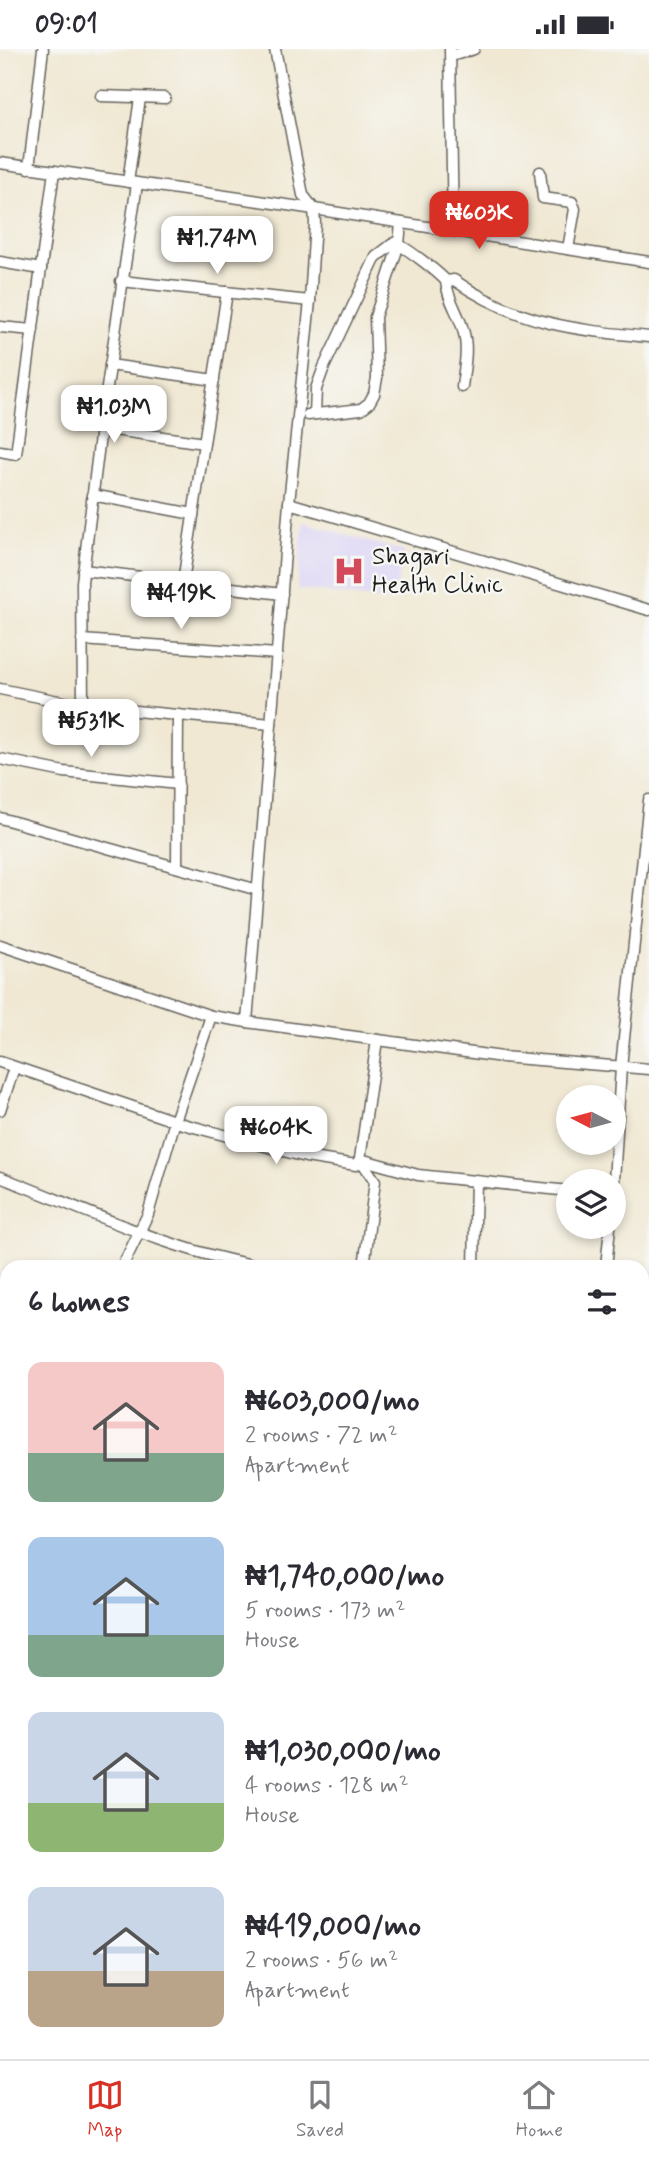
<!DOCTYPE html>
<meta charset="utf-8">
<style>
:root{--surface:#fff;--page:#f2f2f3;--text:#2b2b33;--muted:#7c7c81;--line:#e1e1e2;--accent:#d93025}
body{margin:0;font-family:Mynerve,sans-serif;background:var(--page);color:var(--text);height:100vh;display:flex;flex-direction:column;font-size:26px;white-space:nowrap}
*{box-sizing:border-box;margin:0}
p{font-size:23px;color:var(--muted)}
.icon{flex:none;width:38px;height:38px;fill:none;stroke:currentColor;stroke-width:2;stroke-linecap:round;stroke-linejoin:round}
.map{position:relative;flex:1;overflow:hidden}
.side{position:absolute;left:0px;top:1211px;width:649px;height:800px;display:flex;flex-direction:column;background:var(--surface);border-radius:21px 21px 0 0;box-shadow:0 4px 10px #0003}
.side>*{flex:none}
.needle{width:46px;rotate:276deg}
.fabs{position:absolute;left:556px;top:1036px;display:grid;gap:14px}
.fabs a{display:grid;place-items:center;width:70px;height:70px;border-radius:50%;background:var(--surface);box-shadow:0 4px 10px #0003;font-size:35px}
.price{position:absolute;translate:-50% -60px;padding:0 16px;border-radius:14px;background:#fff;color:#222;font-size:23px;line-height:46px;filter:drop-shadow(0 2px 4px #0008)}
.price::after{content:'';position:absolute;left:50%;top:42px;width:21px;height:16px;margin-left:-10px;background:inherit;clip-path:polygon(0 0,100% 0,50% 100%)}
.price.active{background:var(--accent);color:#fff}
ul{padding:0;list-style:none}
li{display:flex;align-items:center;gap:21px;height:175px;padding:0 28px}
li span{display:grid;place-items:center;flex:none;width:196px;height:140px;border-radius:14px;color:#555}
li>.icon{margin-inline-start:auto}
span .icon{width:84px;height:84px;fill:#fffc;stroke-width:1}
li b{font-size:30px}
h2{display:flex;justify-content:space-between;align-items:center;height:84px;padding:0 28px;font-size:30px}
.status{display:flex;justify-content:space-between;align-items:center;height:49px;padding:0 35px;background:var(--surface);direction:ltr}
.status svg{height:19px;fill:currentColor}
.tabs{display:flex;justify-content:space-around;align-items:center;height:98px;border-top:2px solid var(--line);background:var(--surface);font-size:19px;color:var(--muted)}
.tabs a{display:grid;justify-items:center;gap:4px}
.tabs .active{color:var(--accent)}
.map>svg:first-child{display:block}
</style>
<div class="status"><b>09:01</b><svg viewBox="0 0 49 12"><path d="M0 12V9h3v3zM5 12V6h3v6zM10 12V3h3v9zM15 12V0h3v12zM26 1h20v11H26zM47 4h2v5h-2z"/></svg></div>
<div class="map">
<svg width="649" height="2010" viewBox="0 0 649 2010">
<rect width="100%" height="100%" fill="#f6f6f2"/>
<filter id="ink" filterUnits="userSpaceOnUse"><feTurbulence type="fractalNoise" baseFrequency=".0143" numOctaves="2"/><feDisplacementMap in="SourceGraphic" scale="14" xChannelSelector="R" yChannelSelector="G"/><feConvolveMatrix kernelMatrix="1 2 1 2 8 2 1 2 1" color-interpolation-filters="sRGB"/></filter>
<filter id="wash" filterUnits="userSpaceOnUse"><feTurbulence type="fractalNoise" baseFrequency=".00686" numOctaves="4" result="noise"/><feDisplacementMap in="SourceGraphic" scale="28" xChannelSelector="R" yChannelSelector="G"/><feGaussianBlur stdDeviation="1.57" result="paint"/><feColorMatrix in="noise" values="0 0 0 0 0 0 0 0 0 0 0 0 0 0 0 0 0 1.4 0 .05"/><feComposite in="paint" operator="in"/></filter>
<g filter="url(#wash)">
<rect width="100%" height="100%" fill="#f0e8d3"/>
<path fill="#ddd5f6" d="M303,473L405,503L393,552L297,540Z"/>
</g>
<g filter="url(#ink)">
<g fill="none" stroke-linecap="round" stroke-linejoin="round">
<defs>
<g id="minor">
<path d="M275,0L303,146L314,160L315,174L310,252L289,454"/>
<path d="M450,0L453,182"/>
<path d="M451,7L474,0"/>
<path d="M101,47L165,49"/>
<path d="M0,114L314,160L649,213"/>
<path d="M29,119L43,0"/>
<path d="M540,123L543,149L572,153L575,160L568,200"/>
<path d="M128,133L140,49"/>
<path d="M0,213L41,220"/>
<path d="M121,232L310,252"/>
<path d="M446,232C447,250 459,264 463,281C469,299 464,319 462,338"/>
<path d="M0,278L33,281"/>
<path d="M110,316L214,331"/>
<path d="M315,365L316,340L324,318L376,208L394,194C404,196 439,224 446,232L454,231C518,275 574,281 649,288"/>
<path d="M308,366L361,360L369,354L374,345L377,329L375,268L399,195L401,174"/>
<path d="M101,379L204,394"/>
<path d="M0,402L16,405L54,122"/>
<path d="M92,446L193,465"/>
<path d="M83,521L282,545"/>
<path d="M183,533L227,243"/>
<path d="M82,591L277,605"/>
<path d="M0,640L83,657L271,675"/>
<path d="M83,657L82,533L101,379L137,135"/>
<path d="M0,710L64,723L178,735"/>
<path d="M0,769L258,841"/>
<path d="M177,818L178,666"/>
<path d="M0,896L211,967L247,973L289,454L649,561"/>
<path d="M247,973L502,1008L649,1020"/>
<path d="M0,1013L183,1075L306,1108L356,1116L360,1110L418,1126L569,1142"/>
<path d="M0,1061L14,1019"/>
<path d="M0,1128C86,1161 173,1203 264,1218"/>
<path d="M614,1132L621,1018L649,751"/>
<path d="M122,1218L148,1165L175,1072L211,967"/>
<path d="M364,1218L375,1132L360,1110L377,991"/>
<path d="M474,1218L476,1131"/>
<path d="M606,1218L610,1178"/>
<path d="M0,1272L7,1284"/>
<path d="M642,1338H649"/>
<path d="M0,1372L7,1373"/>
<path d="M642,1618L649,1615"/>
<path d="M0,1660L7,1663"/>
<path d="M557,2004V2010"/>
</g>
</defs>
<use href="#minor" stroke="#66635c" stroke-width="13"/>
<use href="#minor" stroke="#fff" stroke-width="10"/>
</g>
</g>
<defs>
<symbol id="hospital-bare" viewBox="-9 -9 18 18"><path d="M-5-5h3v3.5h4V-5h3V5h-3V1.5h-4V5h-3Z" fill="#d1495b" stroke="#f6f6f2" stroke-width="2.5" paint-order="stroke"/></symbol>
</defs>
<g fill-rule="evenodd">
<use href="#hospital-bare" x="327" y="500" width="44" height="44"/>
</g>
<g text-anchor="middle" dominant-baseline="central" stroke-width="5" stroke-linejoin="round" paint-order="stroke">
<g font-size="24" fill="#1c1c1c" stroke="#f6f6f2" text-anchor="start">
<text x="372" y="508">Shagari<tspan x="372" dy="28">Health Clinic</tspan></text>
</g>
</g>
</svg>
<div class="fabs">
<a><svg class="needle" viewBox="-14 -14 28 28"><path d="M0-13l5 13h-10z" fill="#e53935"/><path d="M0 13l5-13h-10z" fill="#7c7c81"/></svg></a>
<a><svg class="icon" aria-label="layers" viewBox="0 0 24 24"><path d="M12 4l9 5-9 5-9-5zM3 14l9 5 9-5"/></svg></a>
</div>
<b class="price active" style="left:479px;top:202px">₦603K</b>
<b class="price" style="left:217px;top:227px">₦1.74M</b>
<b class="price" style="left:114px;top:396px">₦1.03M</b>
<b class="price" style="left:181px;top:582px">₦419K</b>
<b class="price" style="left:91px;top:710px">₦531K</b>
<b class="price" style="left:276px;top:1117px">₦604K</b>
<section class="side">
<h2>6 homes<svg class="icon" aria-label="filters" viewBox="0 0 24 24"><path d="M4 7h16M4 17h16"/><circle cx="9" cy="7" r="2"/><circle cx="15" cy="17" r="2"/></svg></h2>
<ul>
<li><span style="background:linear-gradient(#f6c9c9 65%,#7fa58c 0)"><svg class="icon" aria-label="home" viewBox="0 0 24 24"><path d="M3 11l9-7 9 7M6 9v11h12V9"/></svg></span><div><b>₦603,000/mo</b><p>2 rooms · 72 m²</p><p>Apartment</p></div></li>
<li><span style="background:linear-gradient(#a9c7e8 70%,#7fa58c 0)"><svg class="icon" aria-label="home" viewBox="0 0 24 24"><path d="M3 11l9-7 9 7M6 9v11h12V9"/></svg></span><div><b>₦1,740,000/mo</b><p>5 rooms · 173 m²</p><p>House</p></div></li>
<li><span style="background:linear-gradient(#c9d6e8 65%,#8fb573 0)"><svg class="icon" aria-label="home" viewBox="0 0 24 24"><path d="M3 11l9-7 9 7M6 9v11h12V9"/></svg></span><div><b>₦1,030,000/mo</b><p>4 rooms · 128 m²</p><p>House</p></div></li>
<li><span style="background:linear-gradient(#c9d6e8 60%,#b9a48a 0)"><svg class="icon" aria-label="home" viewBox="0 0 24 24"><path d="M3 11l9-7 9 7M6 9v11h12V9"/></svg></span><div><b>₦419,000/mo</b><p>2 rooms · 56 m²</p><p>Apartment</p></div></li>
</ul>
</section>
</div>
<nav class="tabs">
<a class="active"><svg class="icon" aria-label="map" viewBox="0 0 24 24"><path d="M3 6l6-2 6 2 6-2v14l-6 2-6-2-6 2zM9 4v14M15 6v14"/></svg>Map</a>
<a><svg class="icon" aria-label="saved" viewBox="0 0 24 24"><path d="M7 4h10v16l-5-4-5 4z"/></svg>Saved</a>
<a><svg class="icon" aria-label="home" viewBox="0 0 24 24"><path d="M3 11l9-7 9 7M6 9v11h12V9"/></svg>Home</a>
</nav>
